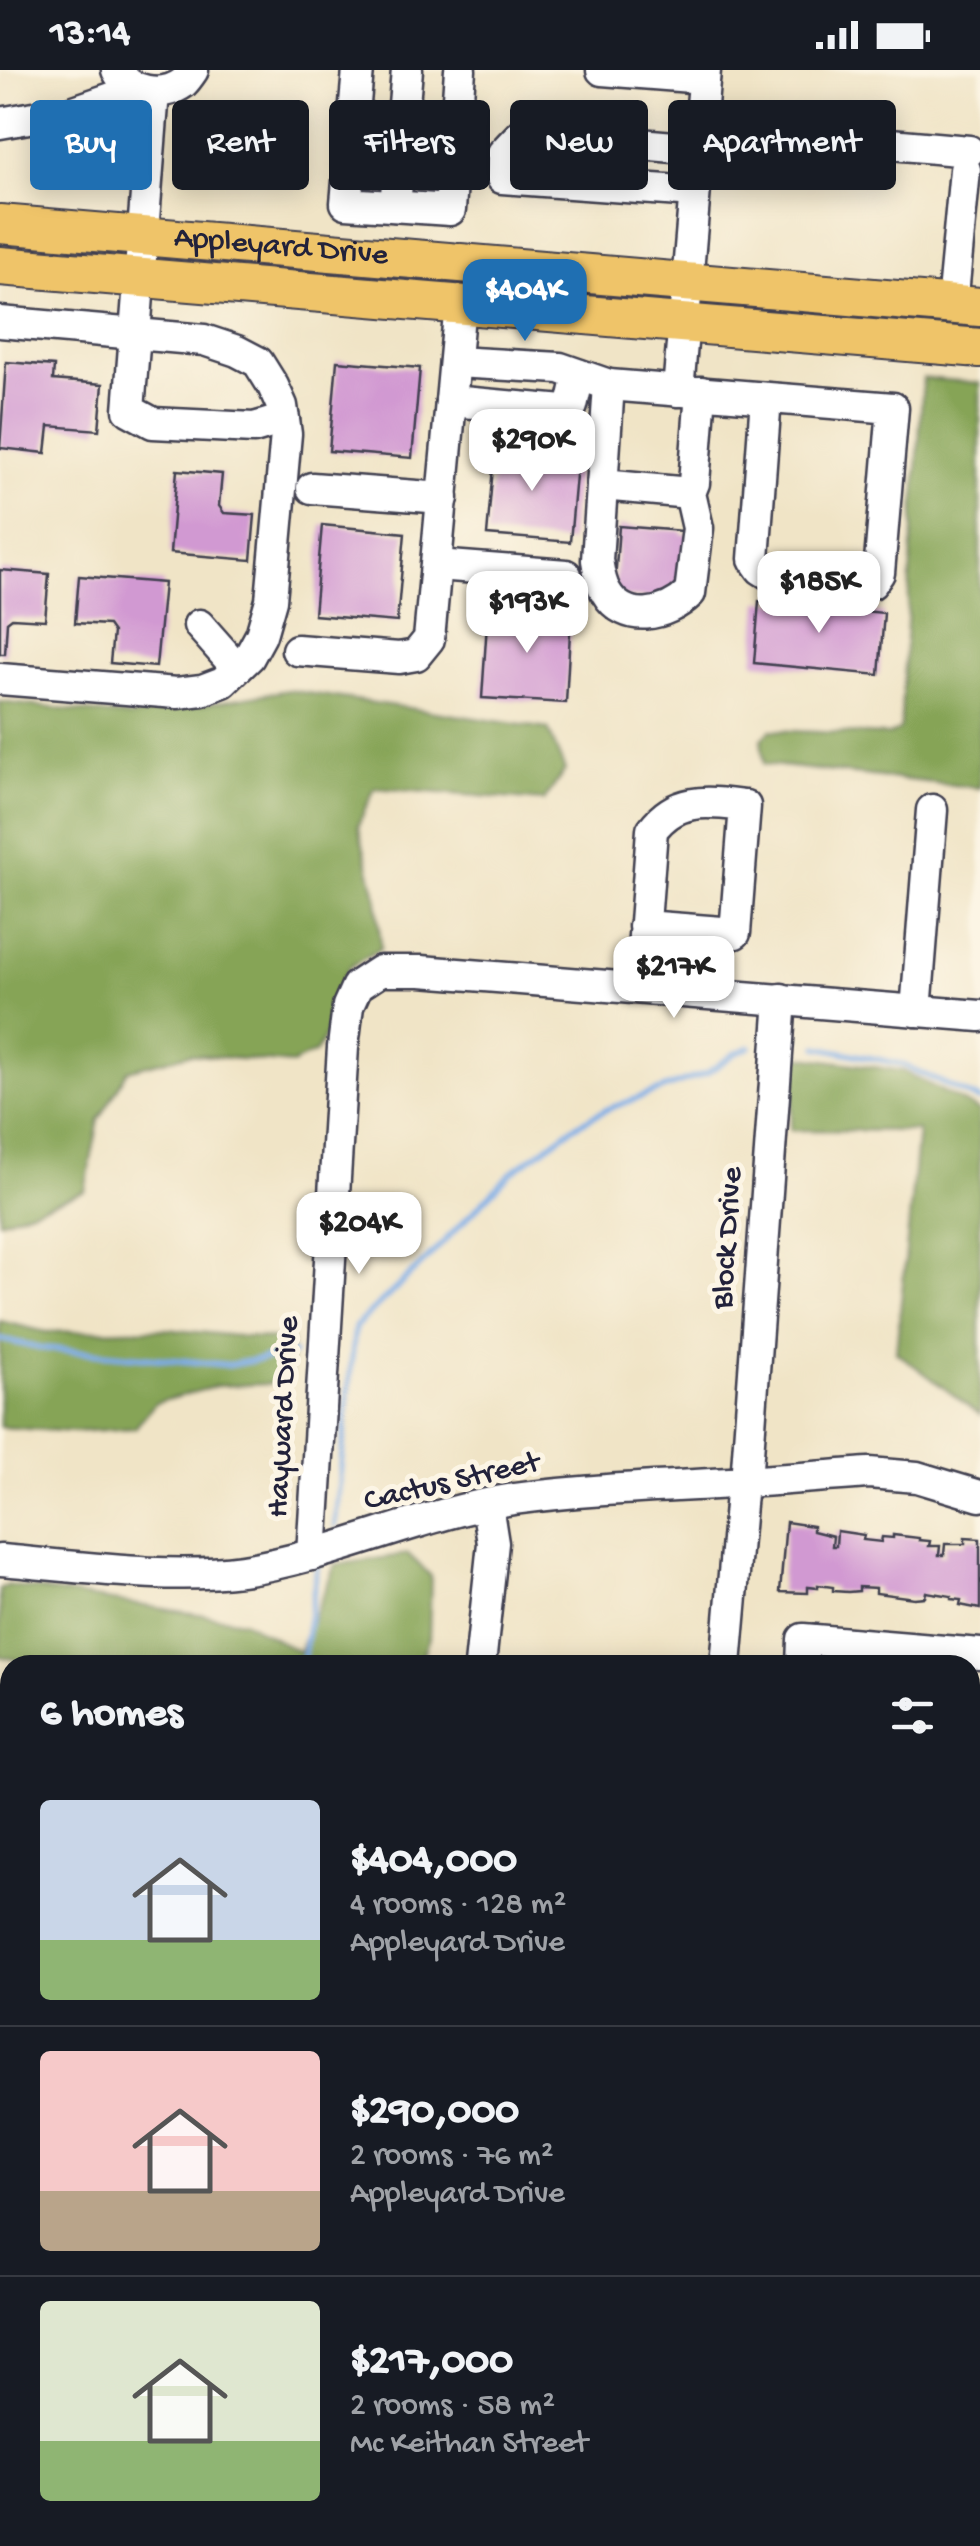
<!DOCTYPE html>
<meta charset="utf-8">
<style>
:root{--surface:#171b24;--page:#242831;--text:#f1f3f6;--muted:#9ea1a6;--line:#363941;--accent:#1f6fb2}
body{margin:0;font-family:"Gochi Hand",sans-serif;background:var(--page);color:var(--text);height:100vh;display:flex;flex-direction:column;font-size:38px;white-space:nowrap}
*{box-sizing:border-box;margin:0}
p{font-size:32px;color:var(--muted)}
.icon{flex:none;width:55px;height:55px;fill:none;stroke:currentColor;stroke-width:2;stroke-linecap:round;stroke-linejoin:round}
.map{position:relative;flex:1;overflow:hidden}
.sheet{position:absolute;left:0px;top:1585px;width:980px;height:892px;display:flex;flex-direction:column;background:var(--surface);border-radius:30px 30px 0 0;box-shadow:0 5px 25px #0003}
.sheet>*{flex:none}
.guide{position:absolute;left:30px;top:30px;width:920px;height:90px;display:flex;gap:20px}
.price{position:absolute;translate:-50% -85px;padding:0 22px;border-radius:20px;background:#fff;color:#222;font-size:32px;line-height:65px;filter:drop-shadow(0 2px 5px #0008)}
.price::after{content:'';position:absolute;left:50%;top:60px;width:30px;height:22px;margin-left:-15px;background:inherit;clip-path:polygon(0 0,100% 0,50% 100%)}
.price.active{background:var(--accent);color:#fff}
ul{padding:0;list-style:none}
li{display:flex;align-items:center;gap:30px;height:250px;padding:0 40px}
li+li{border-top:2px solid var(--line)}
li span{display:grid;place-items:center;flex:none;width:280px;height:200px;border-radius:10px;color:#555}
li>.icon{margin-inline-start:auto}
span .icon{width:120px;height:120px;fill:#fffc;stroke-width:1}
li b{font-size:42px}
h2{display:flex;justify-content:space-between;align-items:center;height:120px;padding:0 40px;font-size:42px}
.chip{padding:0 35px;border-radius:10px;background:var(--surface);box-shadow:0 5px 25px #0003;font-size:35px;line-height:90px}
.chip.active{background:var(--accent);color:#fff}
.status{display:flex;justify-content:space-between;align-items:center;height:70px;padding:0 50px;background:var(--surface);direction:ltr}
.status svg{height:28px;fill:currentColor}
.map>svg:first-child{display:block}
</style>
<div class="status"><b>13:14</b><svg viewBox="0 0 49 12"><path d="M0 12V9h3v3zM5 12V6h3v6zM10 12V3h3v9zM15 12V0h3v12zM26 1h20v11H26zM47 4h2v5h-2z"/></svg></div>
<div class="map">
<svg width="980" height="2476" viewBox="0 0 980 2476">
<rect width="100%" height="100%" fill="#fcf5e5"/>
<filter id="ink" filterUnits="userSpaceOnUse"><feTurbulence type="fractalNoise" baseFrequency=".01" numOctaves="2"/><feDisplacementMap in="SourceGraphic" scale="20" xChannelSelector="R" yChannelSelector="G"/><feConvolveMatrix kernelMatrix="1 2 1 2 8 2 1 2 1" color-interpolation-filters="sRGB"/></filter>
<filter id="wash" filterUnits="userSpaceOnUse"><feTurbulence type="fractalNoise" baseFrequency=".0048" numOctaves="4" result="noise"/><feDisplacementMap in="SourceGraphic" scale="40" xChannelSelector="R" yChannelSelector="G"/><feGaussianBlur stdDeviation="2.25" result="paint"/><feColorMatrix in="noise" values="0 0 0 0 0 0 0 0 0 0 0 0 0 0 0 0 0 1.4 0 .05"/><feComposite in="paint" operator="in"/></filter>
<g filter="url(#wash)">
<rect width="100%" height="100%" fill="#f0e4c6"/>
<g fill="#86a457" stroke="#546349" stroke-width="2.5">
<path d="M923,308L980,313V718L764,694L761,670L770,660L889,665L900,659Z"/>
<path d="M288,620L548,659L565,700L544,731L375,718L358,755L377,829L381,878L348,898L333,951L316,982L292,994L189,984L128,1000L99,1050L85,1121L0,1151V632L130,647Z"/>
<path d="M797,986L903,1001L980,1041V1345L896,1282L918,1061L790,1060Z"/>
<path d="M0,1251L46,1262L165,1259L292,1271L290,1308L268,1314L217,1316L155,1333L135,1358L74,1362L0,1357Z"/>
<path d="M408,1484L431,1506L429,1568L419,1595H35L0,1586V1520L8,1515L243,1551L299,1582L335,1495Z"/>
<path d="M0,1716L10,1718V2468H223L219,2476H0Z"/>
</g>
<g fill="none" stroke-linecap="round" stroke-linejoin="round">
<g stroke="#7aaae5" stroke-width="6">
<path d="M818,977L901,994L980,1030"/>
<path d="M0,1269L40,1278L229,1295L294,1283"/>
<path d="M335,1455L355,1257L425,1191L512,1102L575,1056L605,1040L707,1003L734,984L750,977"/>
<path d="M302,1595L318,1492"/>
<path d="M165,2476L166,2468"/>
</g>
</g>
<g id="blocks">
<g fill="#d199d2">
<path d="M337,291L420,298L412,388L329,381Z"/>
<path d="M6,292L54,296L53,310L103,314L99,360L49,356L46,383L0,378Z"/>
<path d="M495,375L578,383L570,472L487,465Z"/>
<path d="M177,400L222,404L219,436L224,443L255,445L251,490L170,483Z"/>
<path d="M322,455L405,463L397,552L314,545Z"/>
<path d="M619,456L682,461V464L706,465L677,530L614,526Z"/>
<path d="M0,500L49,504L45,550L12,548L7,552L5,584H0Z"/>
<path d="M79,506L164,513L156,597L110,593L113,562L108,555L75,553Z"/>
<path d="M803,522L844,526L843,539L884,543L879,605L754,593L759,531L802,535Z"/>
<path d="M488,538L571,544L566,633L482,628Z"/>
<path d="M786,1452L813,1456V1461L833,1466L832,1476H836L837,1461L864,1465L863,1470L881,1472L882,1467L893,1468V1465L919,1468V1470L930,1471L929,1476H940L939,1485H944L945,1474H965V1468L980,1469V1539L960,1535L961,1530L951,1529V1526L926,1522L925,1527L914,1528L876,1523V1518L859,1517V1521L848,1522L833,1521V1517L818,1515V1518L808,1517V1523L780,1522Z"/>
<path d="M970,1909L980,1916V2069L974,2065L972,2067L970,2066Z"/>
<path d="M303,2468H374L369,2474L365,2471L362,2476H295Z"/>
<path d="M621,2468H689L683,2476H615Z"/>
</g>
</g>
</g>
<g filter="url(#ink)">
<use href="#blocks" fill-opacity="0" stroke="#413f50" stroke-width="2.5"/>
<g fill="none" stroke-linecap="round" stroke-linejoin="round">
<defs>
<g id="minor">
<path d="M117,0C128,23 163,28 183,13C185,11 191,3 193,0"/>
<path d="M358,0L346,133L450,140L460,0"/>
<path d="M602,0L704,8"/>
<path d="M154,22L129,340L153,353L254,358L284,349"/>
<path d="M0,53L40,46H60L138,19"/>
<path d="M700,57L969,81"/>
<path d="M694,122L502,108L503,83L521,64L698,79"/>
<path d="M395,136L407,0"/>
<path d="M952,235L965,100"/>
<path d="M0,252L204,270L237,281L258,292L273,316L282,336L286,364L271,530L261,565L249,587L223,612L202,620L177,623L0,609"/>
<path d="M455,292L560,298L609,315L893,338L879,503L872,513L769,504L761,499L754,489L766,328"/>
<path d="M609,315L597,490C599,501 600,512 606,522C625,555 666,546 690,523L698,458L690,423L694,413L701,322"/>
<path d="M678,321L705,0"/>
<path d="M451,331L564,341L572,336L579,305"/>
<path d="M602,415L690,423"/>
<path d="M312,418L443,428"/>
<path d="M437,495L566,505"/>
<path d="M199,555L237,598"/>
<path d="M297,580L399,588L416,585L429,569L460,234"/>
<path d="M640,918L652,760C677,726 709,732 745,736L735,863L644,856"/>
<path d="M916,941L932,740"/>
<path d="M746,1412L781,929"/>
<path d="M312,1485L343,977L348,936L357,916L380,901H421L980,946"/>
<path d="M0,1490C75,1496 168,1510 242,1500C335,1486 421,1443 514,1429C574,1421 634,1418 695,1415C753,1412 811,1407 869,1403L917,1407L980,1426"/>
<path d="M480,1595L493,1473L487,1435"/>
<path d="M726,1595L742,1412"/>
<path d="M802,1595L803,1569L980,1584"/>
<path d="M970,1667L980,1655"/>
<path d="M970,1758L980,1762"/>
<path d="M970,1877L980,1884"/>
<path d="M970,2388L980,2374"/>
<path d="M256,2476L261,2468"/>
<path d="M421,2476L427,2468"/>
<path d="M492,2476L498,2468"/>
<path d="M562,2476L568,2468"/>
<path d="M907,2476L913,2468"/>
</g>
<g id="major">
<path id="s1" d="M0,154L980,237"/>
<path d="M0,196L980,278"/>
<path d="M970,2199L980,2184"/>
<path d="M970,2317L980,2302"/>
<path d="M832,2468L842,2476"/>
<path d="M778,2476L784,2468"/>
</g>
</defs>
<use href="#minor" stroke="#413f50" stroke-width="35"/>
<use href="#major" stroke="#413f50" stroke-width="42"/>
<use href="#minor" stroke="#fff" stroke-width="30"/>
<use href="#major" stroke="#efc469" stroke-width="38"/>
</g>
</g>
<g text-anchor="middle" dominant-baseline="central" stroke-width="10" stroke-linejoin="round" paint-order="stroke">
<g font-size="32" fill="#22223b" stroke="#fcf5e5">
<text stroke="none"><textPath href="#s1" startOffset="282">Appleyard Drive</textPath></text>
<text transform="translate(729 1168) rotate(-86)">Block Drive</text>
<text transform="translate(285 1347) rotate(-87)">Hayward Drive</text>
<text transform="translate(452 1413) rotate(-13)">Cactus Street</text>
</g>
</g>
</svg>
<b class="price active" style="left:525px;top:274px">$404K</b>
<b class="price" style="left:532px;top:424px">$290K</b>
<b class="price" style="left:819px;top:566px">$185K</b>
<b class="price" style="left:527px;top:586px">$193K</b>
<b class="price" style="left:674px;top:951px">$217K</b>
<b class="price" style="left:359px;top:1207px">$204K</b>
<div class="guide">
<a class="chip active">Buy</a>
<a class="chip">Rent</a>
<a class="chip">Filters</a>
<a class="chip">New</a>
<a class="chip">Apartment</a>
</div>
<section class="sheet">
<h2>6 homes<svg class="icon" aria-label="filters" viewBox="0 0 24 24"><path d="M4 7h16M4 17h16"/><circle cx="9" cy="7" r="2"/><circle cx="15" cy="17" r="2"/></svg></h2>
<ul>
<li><span style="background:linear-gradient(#c9d6e8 70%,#8fb573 0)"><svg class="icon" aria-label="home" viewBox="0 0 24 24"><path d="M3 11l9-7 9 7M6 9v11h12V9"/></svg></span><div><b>$404,000</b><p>4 rooms · 128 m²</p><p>Appleyard Drive</p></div></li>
<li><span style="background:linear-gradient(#f6c9c9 70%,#b9a48a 0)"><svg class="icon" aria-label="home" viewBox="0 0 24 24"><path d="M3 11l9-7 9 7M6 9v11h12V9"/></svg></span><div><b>$290,000</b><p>2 rooms · 76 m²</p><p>Appleyard Drive</p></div></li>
<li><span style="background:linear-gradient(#dfe7d0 70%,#8fb573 0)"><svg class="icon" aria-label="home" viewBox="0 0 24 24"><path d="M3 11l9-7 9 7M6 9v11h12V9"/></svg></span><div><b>$217,000</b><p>2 rooms · 58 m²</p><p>Mc Keithan Street</p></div></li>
</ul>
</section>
</div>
